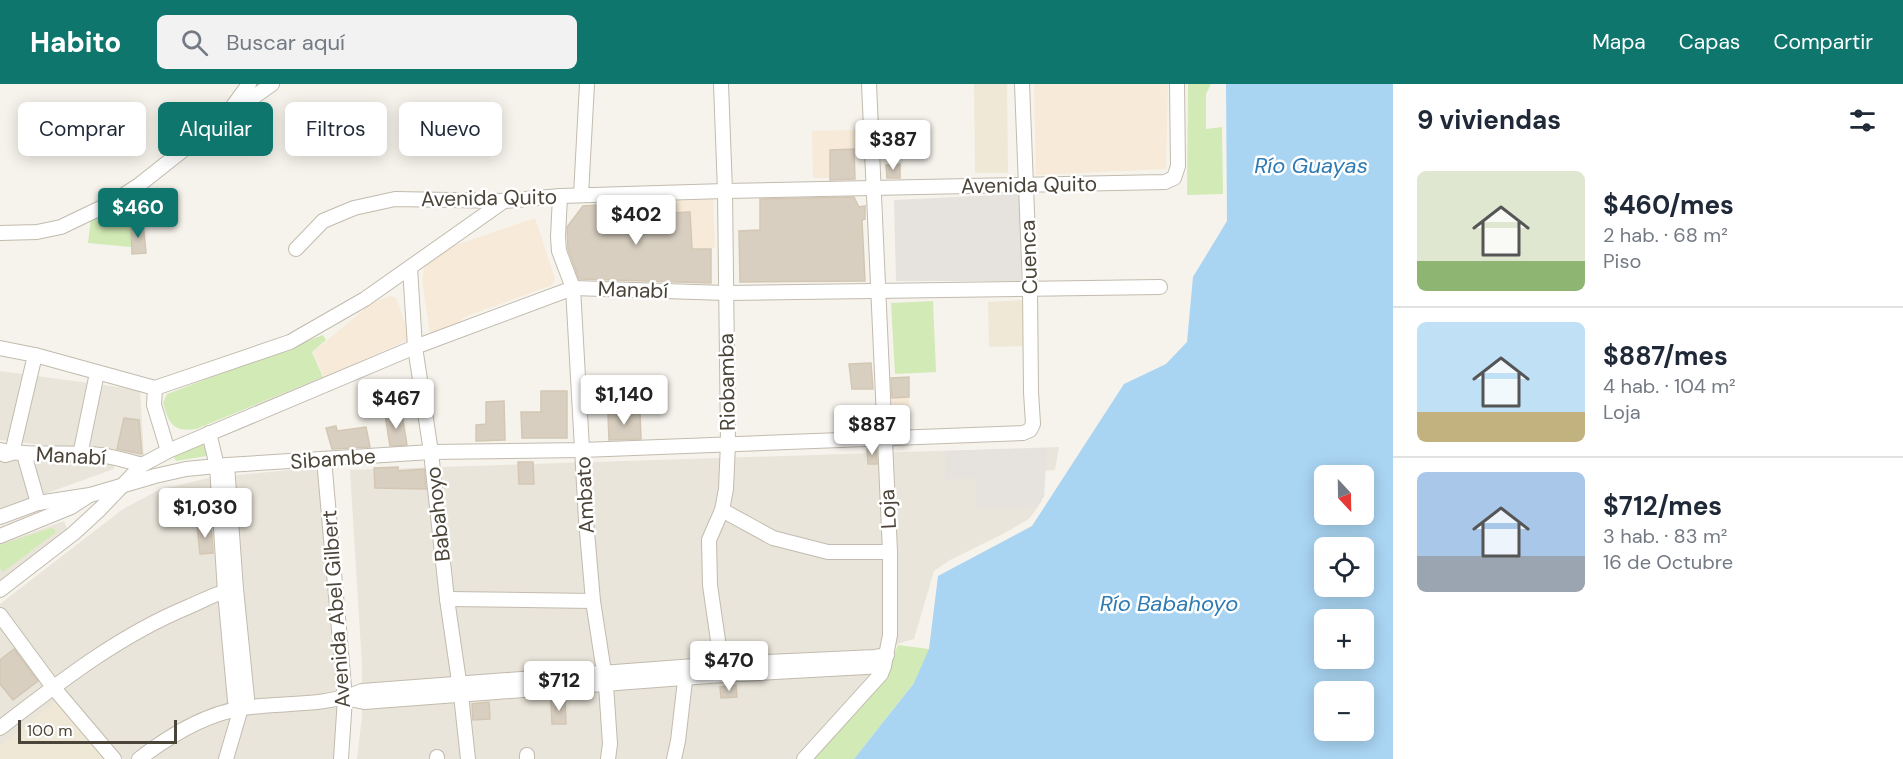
<!DOCTYPE html>
<html lang="es">
<meta charset="utf-8">
<style>
:root{--surface:#fff;--page:#f2f2f3;--text:#1f2937;--muted:#747a83;--line:#e0e1e3;--accent:#0f766e}
body{margin:0;font-family:"DM Sans",sans-serif;background:var(--page);color:var(--text);height:100vh;display:flex;flex-direction:column;font-size:22px;white-space:nowrap}
*{box-sizing:border-box;margin:0}
p{font-size:20px;color:var(--muted)}
.icon{flex:none;width:33px;height:33px;fill:none;stroke:currentColor;stroke-width:2;stroke-linecap:round;stroke-linejoin:round}
.map{position:relative;flex:1;overflow:hidden}
.details{display:flex;flex-direction:column;background:var(--surface);width:510px}
.details>*{flex:none}
.hud{position:absolute;left:18px;top:18px;width:570px;height:54px;display:flex;gap:12px}
.needle{width:39px;rotate:158deg}
.tools{position:absolute;left:1314px;top:381px;display:grid;gap:12px}
.tools a{display:grid;place-items:center;width:60px;height:60px;border-radius:9px;background:var(--surface);box-shadow:0 3px 15px #0003;font-size:30px}
.scale{position:absolute;left:18px;bottom:15px;width:159px;box-sizing:border-box;padding-left:6px;border:3px solid #4b4439;border-top:0;font-size:16px;line-height:21px;white-space:nowrap;color:#4b4439;-webkit-text-stroke:4px #fff;paint-order:stroke}
.price{position:absolute;translate:-50% -51px;padding:0 14px;border-radius:6px;background:#fff;color:#222;font-size:20px;line-height:39px;filter:drop-shadow(0 2px 3px #0008)}
.price::after{content:'';position:absolute;left:50%;top:36px;width:18px;height:14px;margin-left:-9px;background:inherit;clip-path:polygon(0 0,100% 0,50% 100%)}
.price.on{background:var(--accent);color:#fff}
ul{padding:0;list-style:none}
li{display:flex;align-items:center;gap:18px;height:150px;padding:0 24px}
li+li{border-top:2px solid var(--line)}
li span{display:grid;place-items:center;flex:none;width:168px;height:120px;border-radius:9px;color:#555}
li>.icon{margin-inline-start:auto}
span .icon{width:72px;height:72px;fill:#fffc;stroke-width:1}
li b{font-size:26px}
h2{display:flex;justify-content:space-between;align-items:center;height:72px;padding:0 24px;font-size:26px}
.pill{padding:0 21px;border-radius:9px;background:var(--surface);box-shadow:0 3px 15px #0003;font-size:21px;line-height:54px}
.pill.on{background:var(--accent);color:#fff}
header{display:flex;align-items:center;gap:36px;box-sizing:border-box;height:84px;padding:0 30px;background:var(--accent);color:#fff}
header strong{font-size:28px}
nav{display:flex;gap:33px;margin-inline-start:auto;font-size:21px}
.search{width:420px;height:54px;background:var(--page);display:flex;align-items:center;gap:15px;box-sizing:border-box;padding:0 21px;border-radius:9px;color:var(--muted);font-size:22px}
main{display:flex;flex:1;min-height:0}
.map>svg:first-child{display:block}
</style>
<header>
<strong>Habito</strong>
<div class="search"><svg class="icon" aria-label="search" viewBox="0 0 24 24"><circle cx="10" cy="10" r="6"/><path d="M15 15l6 6"/></svg>Buscar aquí</div>
<nav><a>Mapa</a><a>Capas</a><a>Compartir</a></nav>
</header>
<main>
<div class="map">
<svg width="1393" height="675" viewBox="0 0 1393 675">
<rect width="100%" height="100%" fill="#f6f3ec"/>
<g fill="#eae5da">
<path d="M0,287L140,306L144,373L0,356Z"/>
<path d="M1059,363L1055,386L1044,387L1042,417L1029,435L1003,450L950,476L934,487L914,555L897,560L887,587L812,675H357L362,632V582L350,386Z"/>
<path d="M0,369L114,378V385L0,426Z"/>
<path d="M318,383L338,600L339,628L335,675H0V520L123,425L159,406L208,394Z"/>
<path d="M64,437L67,445L0,496V460Z"/>
</g>
<g fill="#f7ead8">
<path d="M1034,0H1168L1166,85L1036,91Z"/>
<path d="M855,46V64L830,66L829,94H813L812,47Z"/>
<path d="M713,115L715,164L692,165L690,128L630,131L629,119Z"/>
<path d="M535,134L555,195L552,201L462,234L459,240L430,250L422,196L425,179L439,167Z"/>
<path d="M390,212L396,214L410,252L408,256L324,293L313,268L372,219Z"/>
<path d="M909,313L910,345H899L893,340L892,314Z"/>
</g>
<g fill="#e6e2dd">
<path d="M1020,110L1021,197H896L894,116Z"/>
<path d="M1047,364L1044,413L1036,423L976,424V395H945V367Z"/>
</g>
<g fill="#efe8d6">
<path d="M974,0H1007L1008,89H975Z"/>
<path d="M1022,216L1023,262L989,263L988,218Z"/>
<path d="M57,616L107,675H0V662Z"/>
</g>
<g fill="#d2eab5">
<path d="M1188,0H1211L1206,10V45L1222,43L1223,110L1187,111Z"/>
<path d="M91,134L131,139V163L88,159Z"/>
<path d="M933,217L936,288L895,290L891,219Z"/>
<path d="M323,251L326,256L312,268L323,293L196,345C173,348 169,340 163,319L167,310Z"/>
<path d="M203,358L207,372L176,377L173,371Z"/>
<path d="M51,444L55,445V449L3,488L0,484V461Z"/>
<path d="M898,561L929,565L927,582L854,675H814L885,592Z"/>
</g>
<path fill="#a9d4f2" fill-rule="evenodd" d="M1226,0H1393V675H854L914,599L929,565L938,492L1032,442L1124,300L1166,280L1187,258L1193,193L1227,137ZM1324,392H1364V430H1324ZM1324,464H1364V502H1324ZM1324,536H1364V574H1324ZM1324,608H1364V646H1324Z"/>
<g fill="#d8cfc1" stroke="#d3c7b4" stroke-width="1.5">
<path d="M854,65L855,95L830,96V66Z"/>
<path d="M900,80V94H887L886,81Z"/>
<path d="M854,113L859,123L865,122V135L862,136L865,197L740,198L739,147L760,146V115Z"/>
<path d="M629,119L630,131L690,128L692,165H711V199L579,195L568,165L567,143L583,122Z"/>
<path d="M131,139H143L146,169L132,170Z"/>
<path d="M871,279L873,305H852L849,280Z"/>
<path d="M909,293V313L892,314L891,294Z"/>
<path d="M541,307H567V354H522L521,328H541Z"/>
<path d="M504,317L505,356L476,357V341L486,340V318Z"/>
<path d="M640,329L641,355L609,356L608,330Z"/>
<path d="M402,330L407,361L390,362L385,331Z"/>
<path d="M124,334L139,336L142,370L117,365Z"/>
<path d="M336,342L337,347L366,343L370,363L332,365L326,344Z"/>
<path d="M867,364H876L877,380H868Z"/>
<path d="M518,378H533L534,400H519Z"/>
<path d="M398,383V387L424,385L426,405L375,404L374,384Z"/>
<path d="M211,440L213,469L200,470L197,442Z"/>
<path d="M14,565L38,597L13,616L0,600V576Z"/>
<path d="M736,601L737,613L721,614L720,603Z"/>
<path d="M565,615L566,640H552L551,616Z"/>
<path d="M489,618L490,635L473,636L472,620Z"/>
</g>
<g fill="none" stroke-linecap="round" stroke-linejoin="round">
<defs>
<g id="minor">
<path d="M721,0L725,107L728,359L726,405L722,426L709,456L710,501L723,591"/>
<path d="M234,27L272,0"/>
<path d="M581,111L587,0"/>
<path d="M560,112L558,153L559,167L573,204L586,436L593,517L606,601L610,660L608,675"/>
<path d="M0,149L37,148L61,143L113,118L139,101L225,33L249,0"/>
<path d="M296,165L323,137L354,124L395,115L504,117L560,112L725,107L1165,98L1174,94L1178,82L1177,0"/>
<path d="M410,184L415,263L431,368L447,515L461,611L468,675"/>
<path d="M0,264L35,271L155,304"/>
<path d="M209,349L217,382L225,508L235,617L241,624"/>
<path d="M0,366C33,373 67,367 100,371C115,373 128,377 142,381"/>
<path d="M168,367L154,321L155,304L290,258L365,215L504,117"/>
<path d="M24,370L38,419"/>
<path d="M5,371L12,369L35,271"/>
<path d="M80,371L97,289"/>
<path d="M324,375L345,614L341,675"/>
<path d="M722,426L773,454L828,468H890"/>
<path d="M0,433L38,419L90,411L155,392L186,385L227,381L431,368L582,366L1023,349L1030,346L1033,340L1031,308L1030,204L1022,0"/>
<path d="M0,452L71,423L88,412"/>
<path d="M0,506L74,449L100,425L142,381L168,367L415,263L573,204L726,209L1160,203"/>
<path d="M447,515L593,517"/>
<path d="M0,531L53,603L114,675"/>
<path d="M345,614L364,618L723,591L884,582"/>
<path d="M0,644C60,598 118,552 188,523C202,517 216,509 231,506"/>
<path d="M527,671V675"/>
<path d="M139,675C169,652 204,630 243,624C282,618 325,623 362,607L721,580L875,573L887,571"/>
<path d="M226,675L241,624L247,614L236,505L227,381"/>
<path d="M437,675V673"/>
<path d="M674,675L678,657L686,588"/>
<path d="M804,675L881,590L884,582L890,551V468L869,0"/>
</g>
</defs>
<use href="#minor" stroke="#c2bbae" stroke-width="16"/>
<use href="#minor" stroke="#fff" stroke-width="14"/>
</g>
<g text-anchor="middle" dominant-baseline="central" stroke-width="5" stroke-linejoin="round" paint-order="stroke">
<g font-size="21" fill="#4b4439" stroke="#fff">
<text transform="translate(1029 101) rotate(-1)">Avenida Quito</text>
<text transform="translate(489 114) rotate(-1)">Avenida Quito</text>
<text transform="translate(1029 173) rotate(-92)">Cuenca</text>
<text transform="translate(633 206) rotate(2)">Manabí</text>
<text transform="translate(727 298) rotate(-91)">Riobamba</text>
<text transform="translate(71 372) rotate(3)">Manabí</text>
<text transform="translate(333 375) rotate(-4)">Sibambe</text>
<text transform="translate(585 411) rotate(-93)">Ambato</text>
<text transform="translate(888 425) rotate(-93)">Loja</text>
<text transform="translate(438 430) rotate(-96)">Babahoyo</text>
<text transform="translate(336 525) rotate(-94)">Avenida Abel Gilbert</text>
</g>
<g font-size="22" font-style="italic" fill="#2e7ab2" stroke="#fff">
<text x="1311" y="81">Río Guayas</text>
<text x="1169" y="519">Río Babahoyo</text>
</g>
</g>
</svg>
<div class="tools">
<a><svg class="needle" viewBox="-14 -14 28 28"><path d="M0-13l5 13h-10z" fill="#e53935"/><path d="M0 13l5-13h-10z" fill="#747a83"/></svg></a>
<a><svg class="icon" aria-label="locate" viewBox="0 0 24 24"><circle cx="12" cy="12" r="6"/><path d="M12 2v4M12 18v4M2 12h4M18 12h4"/></svg></a>
<a>+</a>
<a>−</a>
</div>
<div class="scale">100 m</div>
<b class="price" style="left:893px;top:87px">$387</b>
<b class="price on" style="left:138px;top:155px">$460</b>
<b class="price" style="left:636px;top:162px">$402</b>
<b class="price" style="left:624px;top:342px">$1,140</b>
<b class="price" style="left:396px;top:346px">$467</b>
<b class="price" style="left:872px;top:372px">$887</b>
<b class="price" style="left:205px;top:455px">$1,030</b>
<b class="price" style="left:729px;top:608px">$470</b>
<b class="price" style="left:559px;top:628px">$712</b>
<div class="hud">
<a class="pill">Comprar</a>
<a class="pill on">Alquilar</a>
<a class="pill">Filtros</a>
<a class="pill">Nuevo</a>
</div>
</div>
<section class="details">
<h2>9 viviendas<svg class="icon" aria-label="filters" viewBox="0 0 24 24"><path d="M4 7h16M4 17h16"/><circle cx="9" cy="7" r="2"/><circle cx="15" cy="17" r="2"/></svg></h2>
<ul>
<li><span style="background:linear-gradient(#dfe7d0 75%,#8fb573 0)"><svg class="icon" aria-label="home" viewBox="0 0 24 24"><path d="M3 11l9-7 9 7M6 9v11h12V9"/></svg></span><div><b>$460/mes</b><p>2 hab. · 68 m²</p><p>Piso</p></div></li>
<li><span style="background:linear-gradient(#bfe0f5 75%,#c2b280 0)"><svg class="icon" aria-label="home" viewBox="0 0 24 24"><path d="M3 11l9-7 9 7M6 9v11h12V9"/></svg></span><div><b>$887/mes</b><p>4 hab. · 104 m²</p><p>Loja</p></div></li>
<li><span style="background:linear-gradient(#a9c7e8 70%,#9aa5b1 0)"><svg class="icon" aria-label="home" viewBox="0 0 24 24"><path d="M3 11l9-7 9 7M6 9v11h12V9"/></svg></span><div><b>$712/mes</b><p>3 hab. · 83 m²</p><p>16 de Octubre</p></div></li>
</ul>
</section>
</main>
